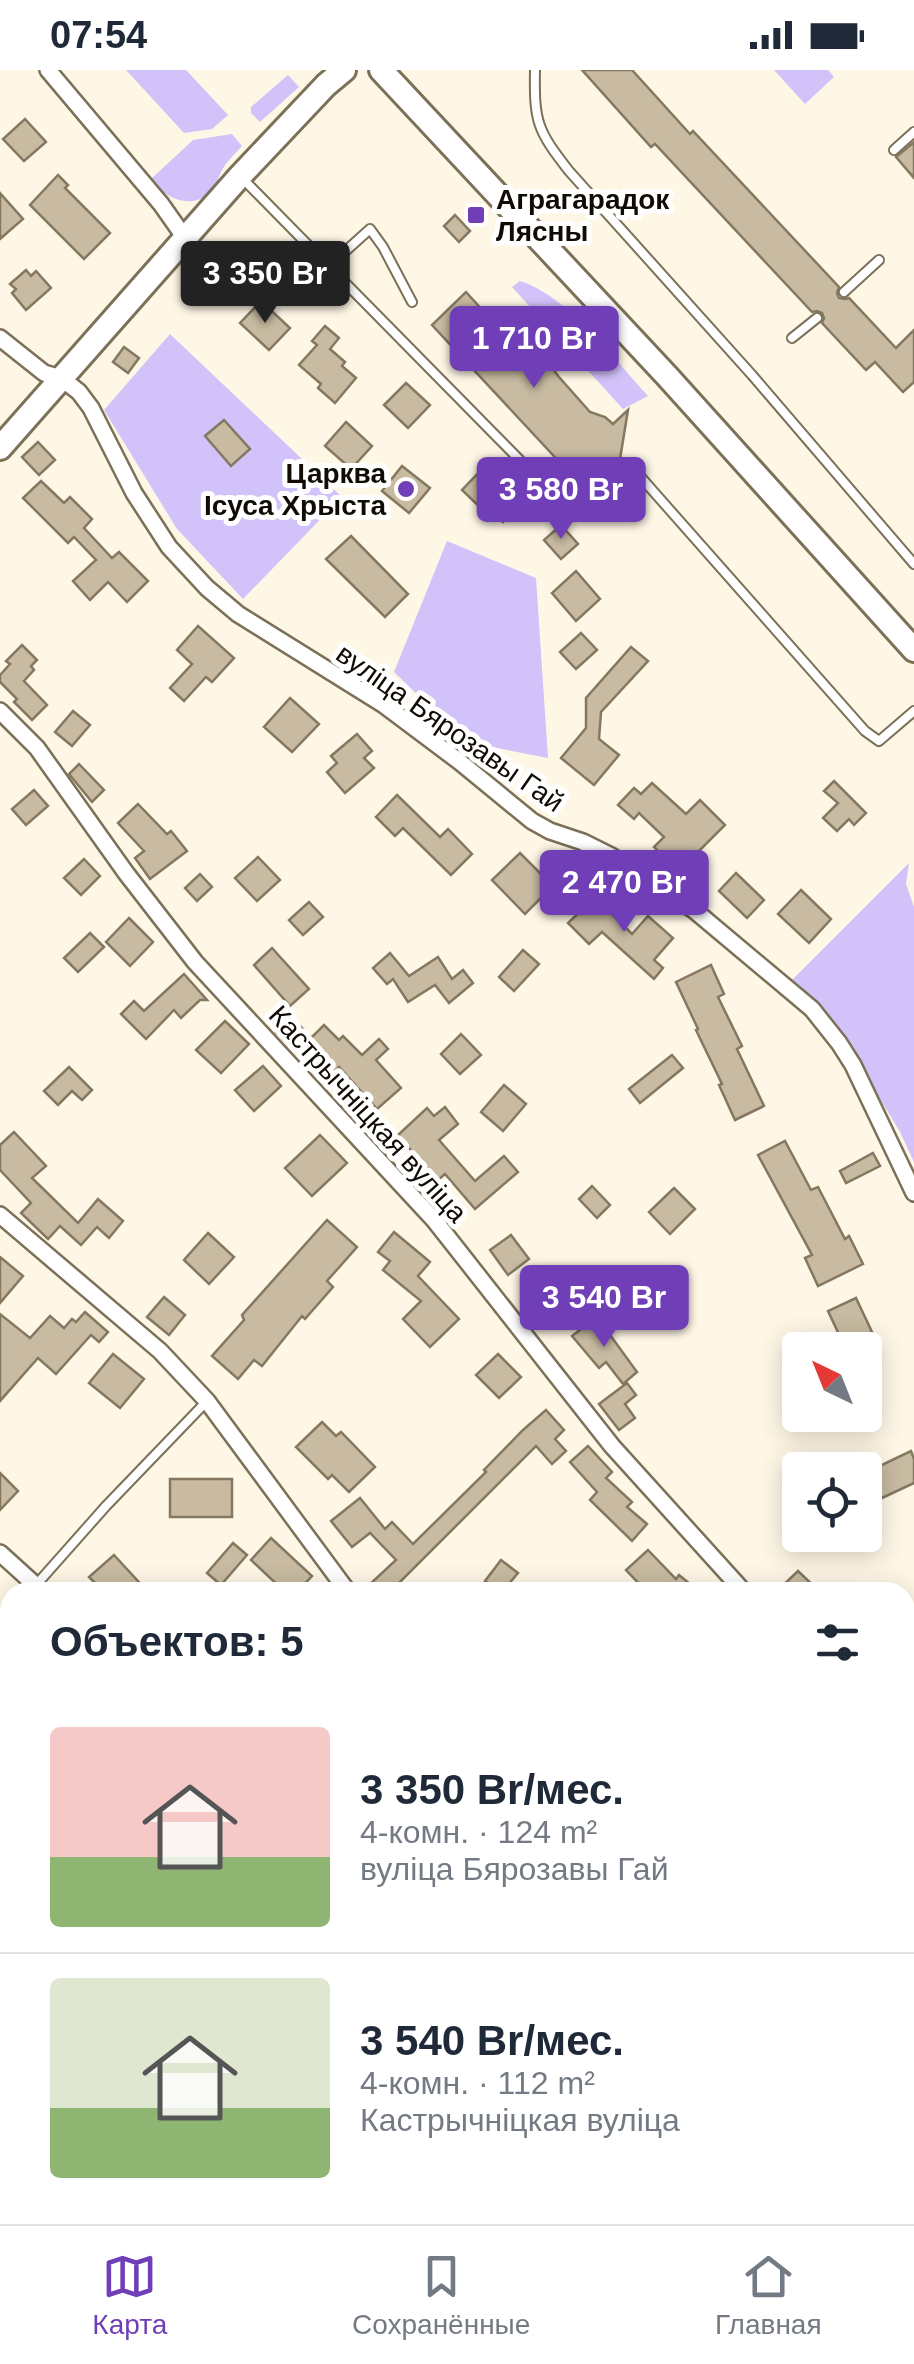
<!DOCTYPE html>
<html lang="ru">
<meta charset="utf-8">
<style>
:root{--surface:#fff;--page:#f6f6f7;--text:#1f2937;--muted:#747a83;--line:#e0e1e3;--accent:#703fb7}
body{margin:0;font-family:Helvetica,sans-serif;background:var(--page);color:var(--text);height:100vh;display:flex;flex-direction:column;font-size:38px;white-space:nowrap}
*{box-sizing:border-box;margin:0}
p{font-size:32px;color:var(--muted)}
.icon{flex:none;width:55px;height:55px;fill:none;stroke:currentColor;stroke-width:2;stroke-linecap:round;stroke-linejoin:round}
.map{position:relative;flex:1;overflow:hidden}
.details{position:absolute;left:0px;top:1512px;width:915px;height:642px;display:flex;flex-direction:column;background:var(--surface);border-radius:30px 30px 0 0;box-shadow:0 5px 25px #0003}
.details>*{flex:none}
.needle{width:65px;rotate:317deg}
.controls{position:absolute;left:782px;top:1262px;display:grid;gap:20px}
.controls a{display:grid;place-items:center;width:100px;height:100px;border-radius:10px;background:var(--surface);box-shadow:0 5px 25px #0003;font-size:50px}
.price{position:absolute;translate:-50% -85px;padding:0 22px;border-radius:10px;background:var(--accent);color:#fff;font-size:32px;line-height:65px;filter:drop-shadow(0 2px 5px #0008)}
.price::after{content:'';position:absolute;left:50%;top:60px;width:30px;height:22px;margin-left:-15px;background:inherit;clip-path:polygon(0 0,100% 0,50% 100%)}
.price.active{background:#222;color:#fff}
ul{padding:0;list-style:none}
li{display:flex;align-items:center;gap:30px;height:250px;padding:0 50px}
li+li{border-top:2px solid var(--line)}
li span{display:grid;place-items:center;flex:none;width:280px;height:200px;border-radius:10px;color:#555}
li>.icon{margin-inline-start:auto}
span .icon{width:120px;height:120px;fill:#fffc;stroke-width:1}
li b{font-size:42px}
h2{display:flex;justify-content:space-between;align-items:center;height:120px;padding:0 50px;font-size:42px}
.status{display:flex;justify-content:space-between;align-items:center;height:70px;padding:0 50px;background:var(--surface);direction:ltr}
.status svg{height:28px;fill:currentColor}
.tab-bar{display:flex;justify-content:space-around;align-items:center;height:140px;border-top:2px solid var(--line);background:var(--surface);font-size:28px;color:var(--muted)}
.tab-bar a{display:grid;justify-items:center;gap:5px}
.tab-bar .active{color:var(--accent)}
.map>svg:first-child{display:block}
</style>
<div class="status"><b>07:54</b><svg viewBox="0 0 49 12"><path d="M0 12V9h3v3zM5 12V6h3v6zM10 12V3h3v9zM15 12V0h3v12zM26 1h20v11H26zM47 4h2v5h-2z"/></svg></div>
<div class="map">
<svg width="914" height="2154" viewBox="0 0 914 2154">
<rect width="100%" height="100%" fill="#fff7e6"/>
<g fill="#d2c2fa">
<path d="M126,0H186L228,45L212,59L184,63Z"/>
<path d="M774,0H828L834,7L805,34Z"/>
<path d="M288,5L299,17L260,52L251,43V37Z"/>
<path d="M232,64L242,76C235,84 226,92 221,102C217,110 216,118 209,124C189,140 163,127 151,109L193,70Z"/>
<path d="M520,211C568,226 614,289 648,326L623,339L512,217Z"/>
<path d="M170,264L342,427L243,529L177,459L104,340Z"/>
<path d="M447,471L536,508L548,688L466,672L394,602Z"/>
<path d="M909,793L906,814L914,837V1092L900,1062L851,981L790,912Z"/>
</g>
<g fill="#c8bba1" stroke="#847860" stroke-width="2.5">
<path d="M582,0H632L690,64L693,61L839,217L837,223L839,228L845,229L849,228L896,278L914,260V312L903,322L875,292L866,300L822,253L824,248L822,243L817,241L812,242L655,74L651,77Z"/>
<path d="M25,49L46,72L24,91L3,69Z"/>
<path d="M914,72V108L896,87Z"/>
<path d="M58,105L68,115L65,118L110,163L84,189L30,135Z"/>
<path d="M0,123L23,149L0,169Z"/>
<path d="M455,145L470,161L459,172L444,156Z"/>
<path d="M26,200L31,206L36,201L51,218L26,240L12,223L16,219L10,214Z"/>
<path d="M466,222L496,255L510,242L559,307L590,342L605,347L613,354L628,340L620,389L608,406L589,415L578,414L558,403L564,397L432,255Z"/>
<path d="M261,231L290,258L269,280L240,253Z"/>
<path d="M325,256L339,268L330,279L345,292L342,296L356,308L335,333L318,318L321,314L299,295L317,275L312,271Z"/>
<path d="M124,277L139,288L128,303L113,292Z"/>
<path d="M406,313L430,335L408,358L384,335Z"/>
<path d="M224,350L250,379L231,396L205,366Z"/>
<path d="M346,352L372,376L351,399L325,376Z"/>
<path d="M38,372L55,390L39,405L22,387Z"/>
<path d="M487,394L524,430L503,452L491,440L487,444L462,420Z"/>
<path d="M402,396L430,418L409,443L382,421Z"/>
<path d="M41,411L64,433L70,427L92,449L84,458L112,488L119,482L148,511L127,532L108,512L90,530L73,511L96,490L74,467L68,473L23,428Z"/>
<path d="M561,455L578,474L561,489L544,470Z"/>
<path d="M351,466L408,524L385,547L326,489Z"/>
<path d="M576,501L600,529L576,551L552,523Z"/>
<path d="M198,556L234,588L212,612L206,607L184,631L170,618L192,594L177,580Z"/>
<path d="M581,563L597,580L576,599L560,582Z"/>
<path d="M22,575L37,590L31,596L34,600L24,611L47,635L32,650L14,632L17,629L0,612V605L10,594L6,591Z"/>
<path d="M631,577L648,591L601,642L599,669L619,685L594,715L561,688L586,658V628Z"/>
<path d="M290,628L319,654L292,682L264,657Z"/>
<path d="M73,641L90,655L72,676L55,662Z"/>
<path d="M357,664L372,681L364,688L374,698L345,723L327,702L337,693L331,686Z"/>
<path d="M79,694L104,720L92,732L69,704Z"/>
<path d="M834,711L866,743L854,755L849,749L837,761L823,748L838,733L824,721Z"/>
<path d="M652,713L686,744L700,730L725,755L679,801L654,777L664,767L639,743L634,749L618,735L634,718L641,724Z"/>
<path d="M34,720L48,736L26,755L12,739Z"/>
<path d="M397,725L440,767L448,759L472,784L451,805L403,758L395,766L376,747Z"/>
<path d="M138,734L167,764L171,761L187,781L150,809L135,788L144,781L118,753Z"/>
<path d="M520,783L553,816L525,844L492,810Z"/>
<path d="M258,787L280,810L257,831L235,808Z"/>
<path d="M84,789L100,806L81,825L64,808Z"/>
<path d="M736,803L764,830L747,848L719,821Z"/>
<path d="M200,804L212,817L197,831L185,818Z"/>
<path d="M801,820L831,849L809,873L778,844Z"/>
<path d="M595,827L632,864L648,846L673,868L654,890L663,898L654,909L602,862L589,874L568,853Z"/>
<path d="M309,832L323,847L303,865L289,850Z"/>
<path d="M129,848L153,872L130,896L106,872Z"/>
<path d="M90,863L104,877L78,902L64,888Z"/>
<path d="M272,878L309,919L290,936L254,895Z"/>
<path d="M523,880L539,894L514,921L499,907Z"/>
<path d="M390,883L409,906L438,887L452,909L463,900L473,913L449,933L435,915L408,932L393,909L387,914L373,898Z"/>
<path d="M711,895L724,924L718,927L742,976L737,979L764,1036L735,1050L719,1015L722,1014L696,960L698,959L676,912Z"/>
<path d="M184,904L207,930H200L181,948L174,940L146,969L121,944L134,931L144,941Z"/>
<path d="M292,947L311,968L324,955L339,970L343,966L362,985L379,969L388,979L376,990L401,1018L377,1039L339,997L329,1007L296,972L291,977L276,962Z"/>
<path d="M225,951L249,974L221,1003L196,980Z"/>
<path d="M461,964L481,985L460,1004L441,984Z"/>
<path d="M672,985L683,998L640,1033L629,1019Z"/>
<path d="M263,996L281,1016L254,1041L235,1020Z"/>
<path d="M69,997L92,1020L82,1030L72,1021L58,1035L44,1021Z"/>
<path d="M504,1015L526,1034L503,1061L481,1042Z"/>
<path d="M445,1037L458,1054L439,1070L475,1111L504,1086L518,1102L475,1139L445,1104L437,1111L398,1065L427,1038L434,1046Z"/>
<path d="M14,1062L46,1096L32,1108L78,1153L98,1129L123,1151L109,1168L97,1157L81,1175L60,1156L48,1169L21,1143L31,1133L0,1100V1075Z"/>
<path d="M320,1065L347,1093L312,1126L285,1098Z"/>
<path d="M785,1071L811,1120L818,1117L845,1169L849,1166L863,1194L818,1216L805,1188L812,1185L758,1085Z"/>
<path d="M873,1083L880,1096L846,1113L840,1101Z"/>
<path d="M592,1116L610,1135L597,1148L579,1129Z"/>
<path d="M674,1118L695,1139L670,1164L649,1142Z"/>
<path d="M327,1150L357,1177L327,1211L333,1217L305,1249L302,1246L262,1296L254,1290L238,1309L212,1286L244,1250L242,1245Z"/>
<path d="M394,1162L430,1192L418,1206L459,1249L430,1277L403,1249L421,1231L383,1200L390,1191L378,1182Z"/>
<path d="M208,1163L234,1187L209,1214L184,1190Z"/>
<path d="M511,1165L529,1189L508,1205L490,1180Z"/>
<path d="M0,1187L23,1206L0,1233Z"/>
<path d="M164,1227L185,1245L169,1265L147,1247Z"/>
<path d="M856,1228L872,1262L844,1275L828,1241Z"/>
<path d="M85,1242L108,1262L99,1272L91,1265L56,1304L38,1288L0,1331V1244L30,1268L50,1246L64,1258L72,1249L76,1252Z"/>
<path d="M597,1247L637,1302L623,1314L606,1292L599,1298L572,1266Z"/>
<path d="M113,1284L144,1309L120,1338L89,1313Z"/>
<path d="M498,1284L521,1307L499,1328L476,1305Z"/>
<path d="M627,1313L636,1325L625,1334L635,1348L619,1360L599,1334Z"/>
<path d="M546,1340L564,1360L555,1369L566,1381L552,1394L536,1376L396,1516L369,1515L396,1490L370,1463L352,1477L331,1451L360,1428L385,1459L392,1452L413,1474L486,1402L484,1400L523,1360Z"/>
<path d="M322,1352L336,1366L341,1362L375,1397L349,1422L332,1405L328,1409L296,1377Z"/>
<path d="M588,1376L612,1402L606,1408L632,1432L627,1437L647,1454L632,1471L590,1430L597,1422L570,1392Z"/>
<path d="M911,1381L914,1389V1413L882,1428L869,1401Z"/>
<path d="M0,1403L18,1421L0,1440Z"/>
<rect x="170" y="1409" width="62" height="38"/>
<path d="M271,1468L312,1506L297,1522H285L251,1490Z"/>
<path d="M233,1473L247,1485L221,1515L207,1503Z"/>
<path d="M648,1480L676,1509L679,1505L700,1522H647L626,1500Z"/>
<path d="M114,1485L148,1522H104L89,1507Z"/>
<path d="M501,1490L518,1503L502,1522H500L485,1511Z"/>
<path d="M798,1501L820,1522H776Z"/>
</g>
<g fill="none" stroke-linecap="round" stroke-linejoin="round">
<defs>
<g id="service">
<path d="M535,0C534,52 537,60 569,101L752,305L914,494"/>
<path d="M894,80L914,62"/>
<path d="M243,109L564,435L584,445L598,440L638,404L865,661L879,671L914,641"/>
<path d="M329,196L370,159L383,177L412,232"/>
<path d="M844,222L879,190"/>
<path d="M792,268L817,248"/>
<path d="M36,1515L106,1436L207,1331"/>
</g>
<g id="minor">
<path d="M48,0L161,134L185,168"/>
<path d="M0,268L44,303L61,308L79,322L91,338L134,423L169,477L207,518L238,544L384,635L460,692L532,751L550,761L583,772L611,786L694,840L812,939L839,973L853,995L914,1123"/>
<path d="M0,641L37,678L126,803L195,892L435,1151L612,1376L744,1522"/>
<path d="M0,1145L160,1281L207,1331L348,1522"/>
<path d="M0,1483L43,1522"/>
<path d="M905,1677L914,1686"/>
<path d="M0,1830L10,1838"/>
<path d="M0,1972L10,1984"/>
<path d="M194,2145L237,2154"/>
<path d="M338,2145L347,2154"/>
<path d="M614,2145L622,2154"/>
<path d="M742,2145L743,2154"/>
<path d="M897,2145L905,2154"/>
<path d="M30,2154L40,2145"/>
</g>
<g id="secondary">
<path d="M381,0L667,306L914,580"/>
<path d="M0,378L240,106L326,15L344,0"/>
</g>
</defs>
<use href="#service" stroke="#7c7058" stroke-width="12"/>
<use href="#minor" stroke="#7c7058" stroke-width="20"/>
<use href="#secondary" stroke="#7c7058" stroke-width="28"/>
<use href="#service" stroke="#fff" stroke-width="8"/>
<use href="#minor" stroke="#fff" stroke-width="15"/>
<use href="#secondary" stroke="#fff" stroke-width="22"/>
</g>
<g fill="#703fb7" stroke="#fff" stroke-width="4">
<rect x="466" y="135" width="20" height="20" rx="5"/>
<circle cx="406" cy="419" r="10"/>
</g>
<g text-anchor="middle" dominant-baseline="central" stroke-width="10" stroke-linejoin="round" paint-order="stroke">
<g font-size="28" font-weight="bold" fill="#100b04" stroke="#fff" text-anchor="start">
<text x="496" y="129">Аграгарадок<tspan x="496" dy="32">Лясны</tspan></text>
<text x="386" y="403" text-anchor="end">Царква<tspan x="386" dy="32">Ісуса Хрыста</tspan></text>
</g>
<g font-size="28" fill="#100b04" stroke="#fff">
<text transform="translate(450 658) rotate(35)">вуліца Бярозавы Гай</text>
<text transform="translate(368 1044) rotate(48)">Кастрычніцкая вуліца</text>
</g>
</g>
</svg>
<div class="controls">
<a><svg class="needle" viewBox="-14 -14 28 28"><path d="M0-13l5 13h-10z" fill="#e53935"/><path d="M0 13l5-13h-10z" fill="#747a83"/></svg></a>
<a><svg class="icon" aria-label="locate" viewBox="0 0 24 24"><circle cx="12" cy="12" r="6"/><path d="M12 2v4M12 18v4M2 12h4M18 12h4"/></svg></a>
</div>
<b class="price active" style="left:265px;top:256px">3 350 Br</b>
<b class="price" style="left:534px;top:321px">1 710 Br</b>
<b class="price" style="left:561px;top:472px">3 580 Br</b>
<b class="price" style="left:624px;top:865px">2 470 Br</b>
<b class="price" style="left:604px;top:1280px">3 540 Br</b>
<section class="details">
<h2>Объектов: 5<svg class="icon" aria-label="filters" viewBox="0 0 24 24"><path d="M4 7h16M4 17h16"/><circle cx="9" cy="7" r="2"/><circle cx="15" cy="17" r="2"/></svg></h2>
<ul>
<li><span style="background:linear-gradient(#f6c9c9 65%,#8fb573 0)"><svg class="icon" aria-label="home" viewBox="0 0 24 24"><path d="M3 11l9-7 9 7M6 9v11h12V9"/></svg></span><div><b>3 350 Br/мес.</b><p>4-комн. · 124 m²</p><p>вуліца Бярозавы Гай</p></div></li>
<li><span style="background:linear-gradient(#dfe7d0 65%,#8fb573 0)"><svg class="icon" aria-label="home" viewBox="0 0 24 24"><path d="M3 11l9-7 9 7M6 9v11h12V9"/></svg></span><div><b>3 540 Br/мес.</b><p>4-комн. · 112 m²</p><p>Кастрычніцкая вуліца</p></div></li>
</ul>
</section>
</div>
<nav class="tab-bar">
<a class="active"><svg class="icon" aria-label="map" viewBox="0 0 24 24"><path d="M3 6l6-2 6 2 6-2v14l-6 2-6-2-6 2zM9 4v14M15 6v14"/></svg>Карта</a>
<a><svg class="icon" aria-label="saved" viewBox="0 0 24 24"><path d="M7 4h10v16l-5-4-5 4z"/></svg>Сохранённые</a>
<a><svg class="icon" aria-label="home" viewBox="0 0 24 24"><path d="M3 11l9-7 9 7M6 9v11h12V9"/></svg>Главная</a>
</nav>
